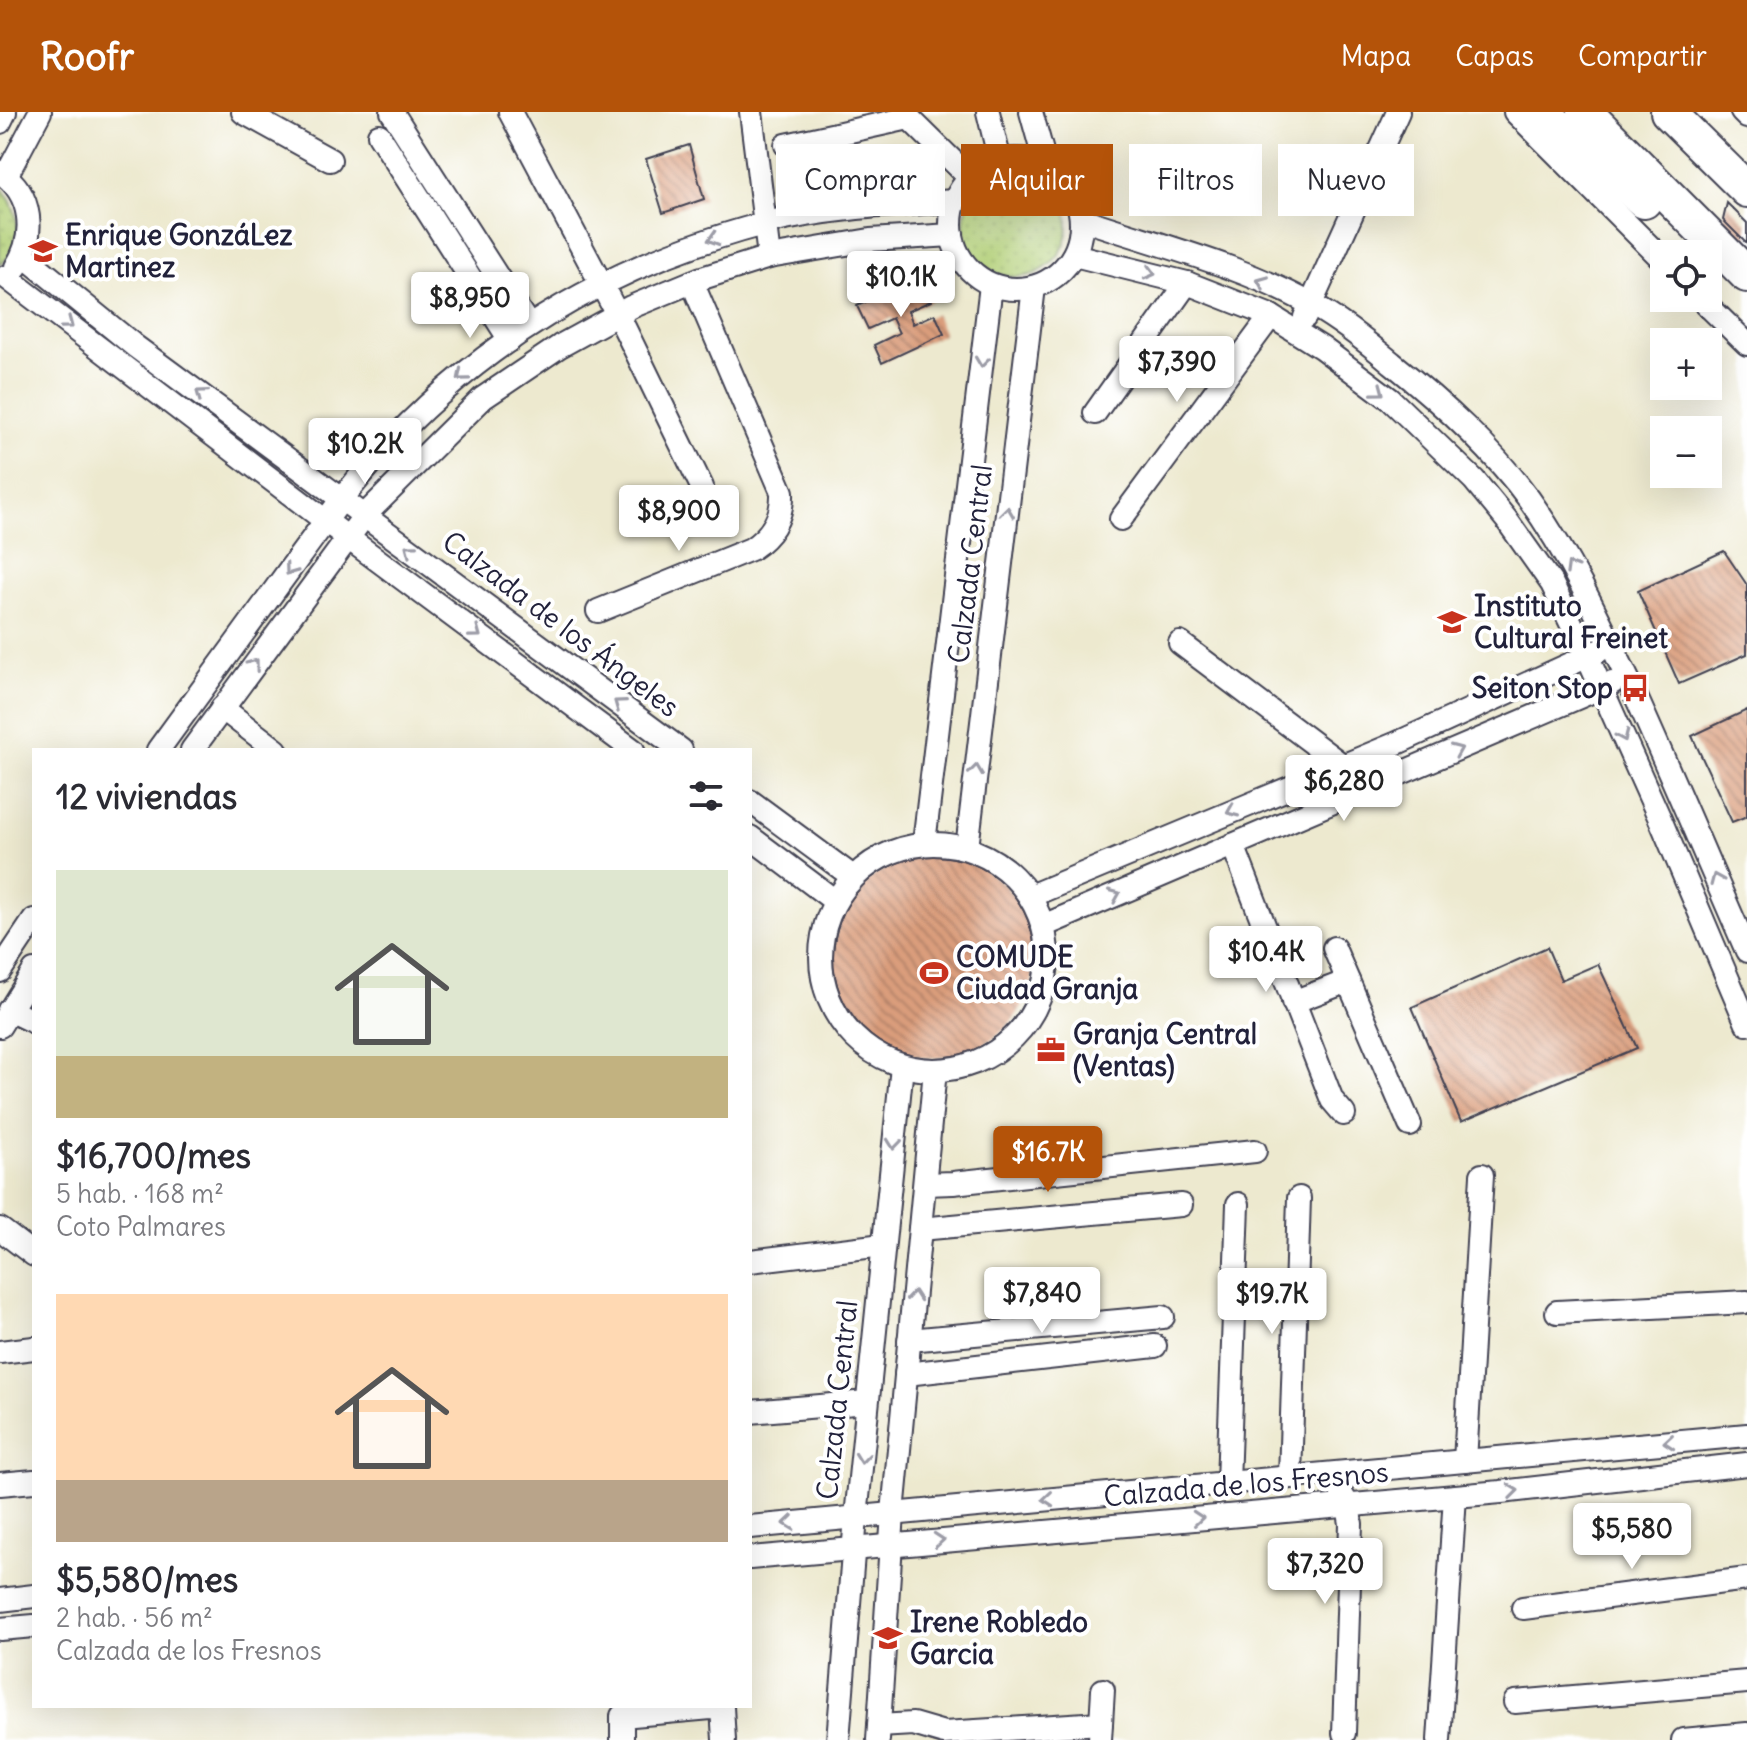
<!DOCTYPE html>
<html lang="es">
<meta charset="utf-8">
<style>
:root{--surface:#fff;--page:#f7f7f7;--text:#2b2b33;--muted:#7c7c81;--accent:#b45309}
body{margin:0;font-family:Delius,sans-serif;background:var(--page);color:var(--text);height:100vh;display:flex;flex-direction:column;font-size:30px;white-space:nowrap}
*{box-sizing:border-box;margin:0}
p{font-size:26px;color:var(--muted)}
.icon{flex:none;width:44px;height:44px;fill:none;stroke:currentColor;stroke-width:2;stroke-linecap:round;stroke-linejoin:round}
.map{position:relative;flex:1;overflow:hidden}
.drawer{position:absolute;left:32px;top:636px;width:720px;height:960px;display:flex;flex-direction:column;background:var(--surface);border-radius:0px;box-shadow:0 8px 32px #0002}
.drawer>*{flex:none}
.guide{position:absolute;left:776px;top:32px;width:760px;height:72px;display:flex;gap:16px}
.fabs{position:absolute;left:1650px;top:128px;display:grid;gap:16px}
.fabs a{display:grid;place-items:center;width:72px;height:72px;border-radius:0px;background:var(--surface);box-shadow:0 8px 32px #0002;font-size:40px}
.price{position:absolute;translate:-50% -68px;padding:0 18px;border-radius:8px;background:#fff;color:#222;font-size:26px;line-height:52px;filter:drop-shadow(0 2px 4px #0008)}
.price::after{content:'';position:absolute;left:50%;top:48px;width:24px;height:18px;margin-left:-12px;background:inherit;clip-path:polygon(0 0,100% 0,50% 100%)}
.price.active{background:var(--accent);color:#fff}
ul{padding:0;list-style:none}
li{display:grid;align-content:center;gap:16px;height:424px;padding:0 24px}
li span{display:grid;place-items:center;height:248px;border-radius:0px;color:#555}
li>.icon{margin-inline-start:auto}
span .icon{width:144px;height:144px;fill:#fffc;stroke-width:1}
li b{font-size:34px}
h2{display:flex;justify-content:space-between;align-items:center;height:96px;padding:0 24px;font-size:34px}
.tag{padding:0 28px;border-radius:0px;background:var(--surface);box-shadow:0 8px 32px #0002;font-size:28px;line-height:72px}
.tag.active{background:var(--accent);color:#fff}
header{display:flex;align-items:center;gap:48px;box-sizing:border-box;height:112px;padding:0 40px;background:var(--accent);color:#fff}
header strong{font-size:38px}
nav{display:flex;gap:44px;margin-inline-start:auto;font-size:28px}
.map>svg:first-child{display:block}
</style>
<header>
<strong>Roofr</strong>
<nav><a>Mapa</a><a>Capas</a><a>Compartir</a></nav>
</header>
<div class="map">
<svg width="1747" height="1628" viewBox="0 0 1747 1628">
<defs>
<pattern id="grass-dots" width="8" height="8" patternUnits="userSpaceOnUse" patternTransform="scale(2)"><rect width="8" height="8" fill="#b0ce75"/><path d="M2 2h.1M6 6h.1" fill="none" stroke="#97b166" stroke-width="1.8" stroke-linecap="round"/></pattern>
<pattern id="building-back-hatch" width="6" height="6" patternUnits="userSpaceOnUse" patternTransform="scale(2)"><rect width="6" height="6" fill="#da9d7c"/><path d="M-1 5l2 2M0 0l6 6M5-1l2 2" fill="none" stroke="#b08067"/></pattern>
</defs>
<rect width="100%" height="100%" fill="#fff"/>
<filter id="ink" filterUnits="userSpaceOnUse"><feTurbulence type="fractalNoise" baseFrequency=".0125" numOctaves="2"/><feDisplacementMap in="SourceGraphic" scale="16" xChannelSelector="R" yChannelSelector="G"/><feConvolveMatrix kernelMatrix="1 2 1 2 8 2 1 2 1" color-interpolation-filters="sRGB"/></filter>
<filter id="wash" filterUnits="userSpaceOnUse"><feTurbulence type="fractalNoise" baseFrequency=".006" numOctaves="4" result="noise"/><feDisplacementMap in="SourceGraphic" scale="32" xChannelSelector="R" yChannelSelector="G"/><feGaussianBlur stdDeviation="1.8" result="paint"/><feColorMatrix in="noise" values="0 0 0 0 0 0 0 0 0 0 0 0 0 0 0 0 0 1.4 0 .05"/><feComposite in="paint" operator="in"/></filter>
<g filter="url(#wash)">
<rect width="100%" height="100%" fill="#ede9cf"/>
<g fill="url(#grass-dots)" stroke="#697858" stroke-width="2">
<circle cx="1016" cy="113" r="52"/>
<path d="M0,74C21,98 25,131 0,154Z"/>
</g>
<g id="blocks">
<g fill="url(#building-back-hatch)">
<path d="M689,33L704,87L663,101L646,47Z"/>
<path d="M1727,91L1747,111V132L1723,108Z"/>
<path d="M920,165L931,189L908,199L913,212L935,202L944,222L882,251L874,233L899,221L892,206L868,217L857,194Z"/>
<path d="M1724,439L1747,473V542L1679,572L1638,479Z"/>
<path d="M1747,598V704L1732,710L1692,624Z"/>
<circle cx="934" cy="845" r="101"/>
<path d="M1547,835L1561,868L1598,852L1637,936L1461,1010L1412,895Z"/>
</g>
</g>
</g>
<g filter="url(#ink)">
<use href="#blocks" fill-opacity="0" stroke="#404051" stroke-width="2"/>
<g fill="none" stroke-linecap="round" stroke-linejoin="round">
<defs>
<g id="minor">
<path d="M243,0L330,48"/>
<path d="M392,0L529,214"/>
<path d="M510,0L624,215L702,375"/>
<path d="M751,0L769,145"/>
<path d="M908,0L909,6L970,66"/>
<path d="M988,0L1000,49"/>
<path d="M1031,0L1046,54"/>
<path d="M1515,0L1664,149"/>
<path d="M1742,0L1747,5"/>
<path d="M0,10L5,0"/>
<path d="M379,23L510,228"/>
<path d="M786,33L909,6"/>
<circle cx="1016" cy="112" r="65"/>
<path d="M0,60C33,82 36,123 16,155"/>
<path d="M6,64L40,0"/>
<path d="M1082,107C1158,133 1244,154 1314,194C1342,210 1367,230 1392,251C1442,291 1491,335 1529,387C1571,446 1602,513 1633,578C1672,664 1709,752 1747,839"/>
<path d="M23,143L136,235L681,638"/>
<path d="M1074,143L1187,171L1271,204L1322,236L1390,287L1474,368L1506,407L1552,472L1587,544L1660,707L1747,912"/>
<path d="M6,165L348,426L633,638"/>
<path d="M1700,186L1747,232"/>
<path d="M1305,205L1398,0"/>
<path d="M1095,301L1187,171"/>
<path d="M1121,407L1271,204"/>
<path d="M598,499L751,437C772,423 783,405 782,380L692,170"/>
<path d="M1180,531L1342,653"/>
<path d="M222,596L276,638"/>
<path d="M158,638C202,578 246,518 290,457C318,420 344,381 375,347C480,230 611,152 763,112C824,96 893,93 955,89"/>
<path d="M192,638L365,403L483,286L560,234L631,195L699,167L769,145L870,128L952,123"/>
<path d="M750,689L853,765"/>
<path d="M750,725L835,789"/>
<path d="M924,731L991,173"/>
<circle cx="934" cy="845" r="113"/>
<path d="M1233,733L1332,988L1344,1002"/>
<path d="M967,736L1034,175"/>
<path d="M1030,784L1395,632L1599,539"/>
<path d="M1043,814L1612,571"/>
<path d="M1334,836L1410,1013"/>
<path d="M0,859L34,808"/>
<path d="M1293,890L1348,869"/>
<path d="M9,898L34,910"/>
<path d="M0,914L34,859"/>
<path d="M925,1072L953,1071L1255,1039"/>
<path d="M0,1117L34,1143"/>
<path d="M920,1117L1181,1093"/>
<path d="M750,1149L883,1133"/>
<path d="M1557,1200L1747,1190"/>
<path d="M909,1228L1163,1205"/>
<path d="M0,1240L34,1236"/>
<path d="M906,1262L1155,1234"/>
<path d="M750,1300L867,1290"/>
<path d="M1465,1349L1482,1063"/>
<path d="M1290,1365L1299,1086"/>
<path d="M1228,1371L1238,1092"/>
<path d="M0,1372L34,1369"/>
<path d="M1342,1383L1348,1393L1351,1412L1344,1621"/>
<path d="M750,1415L1747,1323"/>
<path d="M750,1446L1501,1380L1747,1352"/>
<path d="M0,1488L34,1484"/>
<path d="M1523,1496L1747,1467"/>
<path d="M0,1517L34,1514"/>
<path d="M1515,1590L1747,1570"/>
<path d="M879,1614L913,1612L944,1621L1101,1611"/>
<path d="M622,1628V1604L722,1595L724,1628"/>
<path d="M838,1628L856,1405L902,954"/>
<path d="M878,1628L893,1401L935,958"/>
<path d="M1100,1628L1103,1578"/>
<path d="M1439,1628L1455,1384"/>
<path d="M1683,1628L1747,1622"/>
</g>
<g id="highway">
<path d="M1542,0L1644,89"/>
<path d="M1585,0L1747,163"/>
<path d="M1668,0L1747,78"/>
</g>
</defs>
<use href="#minor" stroke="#404051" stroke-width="26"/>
<use href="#highway" stroke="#404051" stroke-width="38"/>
<use href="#minor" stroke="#fff" stroke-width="22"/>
<use href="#highway" stroke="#fff" stroke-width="34"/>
</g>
<defs><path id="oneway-chevron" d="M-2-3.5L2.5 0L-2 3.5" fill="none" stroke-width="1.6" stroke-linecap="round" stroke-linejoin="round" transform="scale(2)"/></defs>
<g stroke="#9c9ca7">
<use href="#oneway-chevron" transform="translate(713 127) rotate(163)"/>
<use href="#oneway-chevron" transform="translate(1150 161) rotate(14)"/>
<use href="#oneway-chevron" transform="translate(1262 170) rotate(-158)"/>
<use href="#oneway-chevron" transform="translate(68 212) rotate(37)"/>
<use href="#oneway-chevron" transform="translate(982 250) rotate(97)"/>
<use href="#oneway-chevron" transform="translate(462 264) rotate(140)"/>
<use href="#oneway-chevron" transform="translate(1379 279) rotate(37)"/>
<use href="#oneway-chevron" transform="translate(201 282) rotate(-144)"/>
<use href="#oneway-chevron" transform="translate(1007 400) rotate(-83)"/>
<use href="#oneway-chevron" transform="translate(410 437) rotate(-143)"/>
<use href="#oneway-chevron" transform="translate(1571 455) rotate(-120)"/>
<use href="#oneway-chevron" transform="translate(290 458) rotate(126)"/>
<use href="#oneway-chevron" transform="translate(476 521) rotate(37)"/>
<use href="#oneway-chevron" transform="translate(254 552) rotate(-53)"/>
<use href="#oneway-chevron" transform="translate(619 592) rotate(-144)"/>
<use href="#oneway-chevron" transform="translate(1623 624) rotate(66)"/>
<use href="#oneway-chevron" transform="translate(1457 638) rotate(-23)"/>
<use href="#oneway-chevron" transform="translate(976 658) rotate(-83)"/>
<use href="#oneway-chevron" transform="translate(1232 699) rotate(157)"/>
<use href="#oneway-chevron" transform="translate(1716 767) rotate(-113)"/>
<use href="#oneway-chevron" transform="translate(1115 783) rotate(-23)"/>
<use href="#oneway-chevron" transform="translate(894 1032) rotate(96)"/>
<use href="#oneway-chevron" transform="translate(914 1184) rotate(-85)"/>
<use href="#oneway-chevron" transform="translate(1669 1330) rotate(175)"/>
<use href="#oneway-chevron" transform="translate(862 1346) rotate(96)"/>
<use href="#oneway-chevron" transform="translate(1513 1379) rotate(-7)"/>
<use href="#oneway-chevron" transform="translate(1048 1387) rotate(175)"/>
<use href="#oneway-chevron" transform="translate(1198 1406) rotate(-5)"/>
<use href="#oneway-chevron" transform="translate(789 1411) rotate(174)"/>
<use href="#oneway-chevron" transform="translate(939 1428) rotate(-5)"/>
</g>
</g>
<defs>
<symbol id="school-bare" viewBox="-9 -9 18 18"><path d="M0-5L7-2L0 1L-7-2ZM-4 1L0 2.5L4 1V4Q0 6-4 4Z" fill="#c8321e" stroke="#fff" stroke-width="2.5" paint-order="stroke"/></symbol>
<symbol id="bus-bare" viewBox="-9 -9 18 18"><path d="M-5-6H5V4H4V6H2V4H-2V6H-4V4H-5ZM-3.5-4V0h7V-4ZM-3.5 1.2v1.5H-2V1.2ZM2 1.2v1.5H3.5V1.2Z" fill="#c8321e" stroke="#fff" stroke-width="2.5" paint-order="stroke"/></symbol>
<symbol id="stadium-bare" viewBox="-9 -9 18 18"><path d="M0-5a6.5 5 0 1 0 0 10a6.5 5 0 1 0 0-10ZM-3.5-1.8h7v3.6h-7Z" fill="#c8321e" stroke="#fff" stroke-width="2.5" paint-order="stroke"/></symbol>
<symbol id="office-bare" viewBox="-9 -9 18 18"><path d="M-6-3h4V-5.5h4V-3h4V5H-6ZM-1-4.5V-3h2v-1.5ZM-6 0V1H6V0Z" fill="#c8321e" stroke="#fff" stroke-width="2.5" paint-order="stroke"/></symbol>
</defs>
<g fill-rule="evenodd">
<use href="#school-bare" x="23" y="119" width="40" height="40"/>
<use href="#school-bare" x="1432" y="490" width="40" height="40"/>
<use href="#bus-bare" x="1615" y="556" width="40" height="40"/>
<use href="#stadium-bare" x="914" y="841" width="40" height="40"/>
<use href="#office-bare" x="1031" y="918" width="40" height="40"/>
<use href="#school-bare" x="868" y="1506" width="40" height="40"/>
</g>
<g text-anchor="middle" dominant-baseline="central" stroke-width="8" stroke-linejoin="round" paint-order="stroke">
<g font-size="28" font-weight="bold" fill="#22223b" stroke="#fff" text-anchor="start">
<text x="65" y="123">Enrique GonzáLez<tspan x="65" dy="32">Martinez</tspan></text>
<text x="1474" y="494">Instituto<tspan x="1474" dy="32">Cultural Freinet</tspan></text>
<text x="1613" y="576" text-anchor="end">Seiton Stop</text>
<text x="956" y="845">COMUDE<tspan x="956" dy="32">Ciudad Granja</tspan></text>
<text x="1073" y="922">Granja Central<tspan x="1073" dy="32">(Ventas)</tspan></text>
<text x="910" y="1510">Irene Robledo<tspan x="910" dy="32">Garcia</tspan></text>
</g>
<g font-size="28" fill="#22223b" stroke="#fff">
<text transform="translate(970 452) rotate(-83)">Calzada Central</text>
<text transform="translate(561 512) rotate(37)">Calzada de los Ángeles</text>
<text transform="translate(837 1288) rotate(-84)">Calzada Central</text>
<text transform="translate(1246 1372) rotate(-5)">Calzada de los Fresnos</text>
</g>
</g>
</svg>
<div class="fabs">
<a><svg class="icon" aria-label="locate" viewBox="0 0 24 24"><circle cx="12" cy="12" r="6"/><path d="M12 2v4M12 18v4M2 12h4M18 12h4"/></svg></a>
<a>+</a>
<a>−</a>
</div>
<b class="price" style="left:901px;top:207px">$10.1K</b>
<b class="price" style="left:470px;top:228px">$8,950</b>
<b class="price" style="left:1177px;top:292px">$7,390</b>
<b class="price" style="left:365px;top:374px">$10.2K</b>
<b class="price" style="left:679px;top:441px">$8,900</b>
<b class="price" style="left:1344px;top:711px">$6,280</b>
<b class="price" style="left:1266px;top:882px">$10.4K</b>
<b class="price active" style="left:1048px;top:1082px">$16.7K</b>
<b class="price" style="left:1042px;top:1223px">$7,840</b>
<b class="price" style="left:1272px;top:1224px">$19.7K</b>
<b class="price" style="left:1632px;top:1459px">$5,580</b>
<b class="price" style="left:1325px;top:1494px">$7,320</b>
<div class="guide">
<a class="tag">Comprar</a>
<a class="tag active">Alquilar</a>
<a class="tag">Filtros</a>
<a class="tag">Nuevo</a>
</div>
<section class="drawer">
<h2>12 viviendas<svg class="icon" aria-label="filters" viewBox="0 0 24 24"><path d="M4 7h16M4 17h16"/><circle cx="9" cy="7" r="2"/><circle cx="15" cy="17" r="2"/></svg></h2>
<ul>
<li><span style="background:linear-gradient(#dfe7d0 75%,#c2b280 0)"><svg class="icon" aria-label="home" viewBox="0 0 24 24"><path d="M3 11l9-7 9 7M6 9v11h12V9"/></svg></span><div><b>$16,700/mes</b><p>5 hab. · 168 m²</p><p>Coto Palmares</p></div></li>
<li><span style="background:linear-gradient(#ffd9b3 75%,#b9a48a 0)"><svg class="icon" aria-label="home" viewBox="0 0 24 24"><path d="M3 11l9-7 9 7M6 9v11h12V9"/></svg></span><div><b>$5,580/mes</b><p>2 hab. · 56 m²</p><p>Calzada de los Fresnos</p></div></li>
</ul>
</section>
</div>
